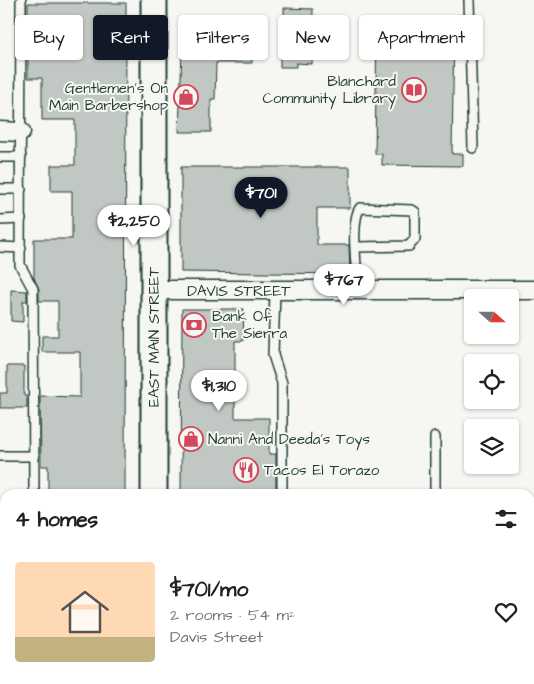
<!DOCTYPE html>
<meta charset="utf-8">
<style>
:root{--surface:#fff;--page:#f6f6f6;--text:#202124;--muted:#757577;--line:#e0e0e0;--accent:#111827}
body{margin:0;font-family:"Architects Daughter",sans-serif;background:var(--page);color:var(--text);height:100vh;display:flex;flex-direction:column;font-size:19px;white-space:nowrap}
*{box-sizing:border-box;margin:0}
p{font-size:16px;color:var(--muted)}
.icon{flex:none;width:28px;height:28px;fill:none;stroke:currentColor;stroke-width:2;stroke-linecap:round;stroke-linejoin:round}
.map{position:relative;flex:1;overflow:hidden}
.side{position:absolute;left:0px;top:489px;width:535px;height:196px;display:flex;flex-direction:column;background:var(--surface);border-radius:15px 15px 0 0;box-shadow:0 1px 4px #0004}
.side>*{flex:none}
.hud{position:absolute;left:15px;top:15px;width:505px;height:45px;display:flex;gap:10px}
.needle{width:32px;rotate:111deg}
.controls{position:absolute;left:464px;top:289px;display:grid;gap:10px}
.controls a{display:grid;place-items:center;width:55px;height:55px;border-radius:5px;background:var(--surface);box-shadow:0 1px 4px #0004;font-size:25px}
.price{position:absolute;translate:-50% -42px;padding:0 11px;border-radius:18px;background:#fff;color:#222;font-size:16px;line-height:32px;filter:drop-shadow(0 1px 2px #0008)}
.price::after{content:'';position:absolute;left:50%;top:30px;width:15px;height:11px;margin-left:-8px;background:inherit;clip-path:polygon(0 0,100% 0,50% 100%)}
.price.on{background:var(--accent);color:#fff}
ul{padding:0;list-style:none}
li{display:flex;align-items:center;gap:15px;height:125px;padding:0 15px}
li+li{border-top:1px solid var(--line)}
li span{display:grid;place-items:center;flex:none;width:140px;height:100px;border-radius:5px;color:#555}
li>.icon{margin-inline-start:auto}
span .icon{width:60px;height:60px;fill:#fffc;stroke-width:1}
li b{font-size:21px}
h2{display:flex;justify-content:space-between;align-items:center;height:60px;padding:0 15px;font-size:21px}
.chip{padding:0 18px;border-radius:5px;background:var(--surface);box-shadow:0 1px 4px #0004;font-size:18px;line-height:45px}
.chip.on{background:var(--accent);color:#fff}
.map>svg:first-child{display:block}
</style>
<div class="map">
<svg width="534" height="684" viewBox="0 0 534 684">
<rect width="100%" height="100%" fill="#f6f6f2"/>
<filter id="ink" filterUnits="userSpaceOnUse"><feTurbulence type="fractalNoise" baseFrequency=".02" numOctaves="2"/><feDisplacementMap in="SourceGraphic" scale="10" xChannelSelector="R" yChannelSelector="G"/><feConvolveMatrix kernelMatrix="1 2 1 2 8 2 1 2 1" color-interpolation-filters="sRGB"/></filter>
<g filter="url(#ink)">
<g fill="#c1c8c3" stroke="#1f3d34">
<path d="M28,3H126L125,494H48V466H41L40,396L80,397V352H42V336H58V301H39V289L34,278V239H72V191H51V165H75V120H42V78H28Z"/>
<path d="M284,8L313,9L312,64L296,63V67H280V49H284Z"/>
<path d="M377,26L454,27L452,154H463V166L382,165V154H375Z"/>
<path d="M182,50H252V63H216L215,99H211V132H179Z"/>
<path d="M181,167H350V208H317V245H349L350,274L181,272Z"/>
<path d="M11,290L27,291V301H23V322L11,321Z"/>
<path d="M182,309H244L243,341H235V418H269V454H276V494H181Z"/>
<path d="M7,366H24V396H27V408H0V393H7Z"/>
</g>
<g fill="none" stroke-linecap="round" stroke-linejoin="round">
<defs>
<g id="lane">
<path d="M21,0L20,265L33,289L34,494"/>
<path d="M469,0L473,148"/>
<path d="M0,157H21"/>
<path d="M0,189H21"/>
<path d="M0,220L21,219"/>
<path d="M0,247L21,248"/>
<path d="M356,247L409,246L415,239V212L412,210L360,208C350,222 357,271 358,290"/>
<path d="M275,291L273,355L282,383V494"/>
<path d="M435,437V494"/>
<path d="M0,456H34"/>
<path d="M530,534H534"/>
<path d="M34,684V680"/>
<path d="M282,684V680"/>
</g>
<g id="street">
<path d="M0,131L21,132"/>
<path d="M154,290H534"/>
<path d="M0,636H5"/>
<path d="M530,637H534"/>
</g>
<g id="secondary">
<path d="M154,494V0"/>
<path d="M152,684V680"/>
</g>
</defs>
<use href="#lane" stroke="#1f3d34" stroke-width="12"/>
<use href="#street" stroke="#1f3d34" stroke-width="21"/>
<use href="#secondary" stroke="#1f3d34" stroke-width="29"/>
<use href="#lane" stroke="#f6f6f2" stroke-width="9"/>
<use href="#street" stroke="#f6f6f2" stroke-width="18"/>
<use href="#secondary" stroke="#f6f6f2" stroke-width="25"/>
</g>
</g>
<defs>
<symbol id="library-ring" viewBox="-11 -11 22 22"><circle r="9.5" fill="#f6f6f2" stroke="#d1495b" stroke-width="1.5"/><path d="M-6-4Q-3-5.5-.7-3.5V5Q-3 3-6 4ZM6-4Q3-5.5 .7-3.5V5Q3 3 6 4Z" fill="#d1495b"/></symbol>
<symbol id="shop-ring" viewBox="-11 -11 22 22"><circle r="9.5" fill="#f6f6f2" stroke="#d1495b" stroke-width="1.5"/><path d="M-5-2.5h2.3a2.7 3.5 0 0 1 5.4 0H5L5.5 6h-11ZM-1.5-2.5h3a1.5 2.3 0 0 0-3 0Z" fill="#d1495b"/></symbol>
<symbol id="bank-ring" viewBox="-11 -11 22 22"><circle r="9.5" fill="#f6f6f2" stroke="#d1495b" stroke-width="1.5"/><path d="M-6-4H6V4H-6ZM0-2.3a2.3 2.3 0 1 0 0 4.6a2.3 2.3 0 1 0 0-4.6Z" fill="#d1495b"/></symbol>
<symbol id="restaurant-ring" viewBox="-11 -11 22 22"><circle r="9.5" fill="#f6f6f2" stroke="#d1495b" stroke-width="1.5"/><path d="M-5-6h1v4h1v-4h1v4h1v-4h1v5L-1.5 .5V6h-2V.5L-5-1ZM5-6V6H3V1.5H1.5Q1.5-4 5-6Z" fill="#d1495b"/></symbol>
</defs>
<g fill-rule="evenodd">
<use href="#library-ring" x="400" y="76" width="28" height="28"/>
<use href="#shop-ring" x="172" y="83" width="28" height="28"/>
<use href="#bank-ring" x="180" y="311" width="28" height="28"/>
<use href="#shop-ring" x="177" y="425" width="28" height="28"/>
<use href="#restaurant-ring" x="232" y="456" width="28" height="28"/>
</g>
<g text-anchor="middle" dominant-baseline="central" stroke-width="4" stroke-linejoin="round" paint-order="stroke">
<g font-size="15" fill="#1f3d34" stroke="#f6f6f2" text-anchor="start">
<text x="396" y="81" text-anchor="end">Blanchard<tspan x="396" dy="17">Community Library</tspan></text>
<text x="168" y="88" text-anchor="end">Gentlemen's On<tspan x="168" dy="17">Main Barbershop</tspan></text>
<text x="212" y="316">Bank Of<tspan x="212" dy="17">The Sierra</tspan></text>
<text x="208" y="439">Nanni And Deeda's Toys</text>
<text x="264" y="470">Tacos El Torazo</text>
</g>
<g font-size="15" fill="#1f3d34" stroke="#f6f6f2">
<text x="239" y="291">DAVIS STREET</text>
<text transform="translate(154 337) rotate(-90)">EAST MAIN STREET</text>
</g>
</g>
</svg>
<div class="controls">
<a><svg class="needle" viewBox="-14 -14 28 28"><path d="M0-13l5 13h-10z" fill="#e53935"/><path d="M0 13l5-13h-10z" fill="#757577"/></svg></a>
<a><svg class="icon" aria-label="locate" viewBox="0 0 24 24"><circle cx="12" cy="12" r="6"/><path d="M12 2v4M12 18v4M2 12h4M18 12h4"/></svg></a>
<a><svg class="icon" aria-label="layers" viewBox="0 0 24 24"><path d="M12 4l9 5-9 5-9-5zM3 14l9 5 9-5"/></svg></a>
</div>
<b class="price on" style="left:261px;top:219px">$701</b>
<b class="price" style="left:134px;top:247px">$2,250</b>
<b class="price" style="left:344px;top:306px">$767</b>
<b class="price" style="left:219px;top:412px">$1,310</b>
<div class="hud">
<a class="chip">Buy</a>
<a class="chip on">Rent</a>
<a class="chip">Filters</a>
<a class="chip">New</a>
<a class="chip">Apartment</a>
</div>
<section class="side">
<h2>4 homes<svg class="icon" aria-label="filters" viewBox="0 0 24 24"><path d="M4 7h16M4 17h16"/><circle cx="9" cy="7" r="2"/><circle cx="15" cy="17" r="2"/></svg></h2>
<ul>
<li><span style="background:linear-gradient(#ffd9b3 75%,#c2b280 0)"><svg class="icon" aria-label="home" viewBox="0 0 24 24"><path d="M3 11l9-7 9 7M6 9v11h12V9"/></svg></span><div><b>$701/mo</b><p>2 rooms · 54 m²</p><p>Davis Street</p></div><svg class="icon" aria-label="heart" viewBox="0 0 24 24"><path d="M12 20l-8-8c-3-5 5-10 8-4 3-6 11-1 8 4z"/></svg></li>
</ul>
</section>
</div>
